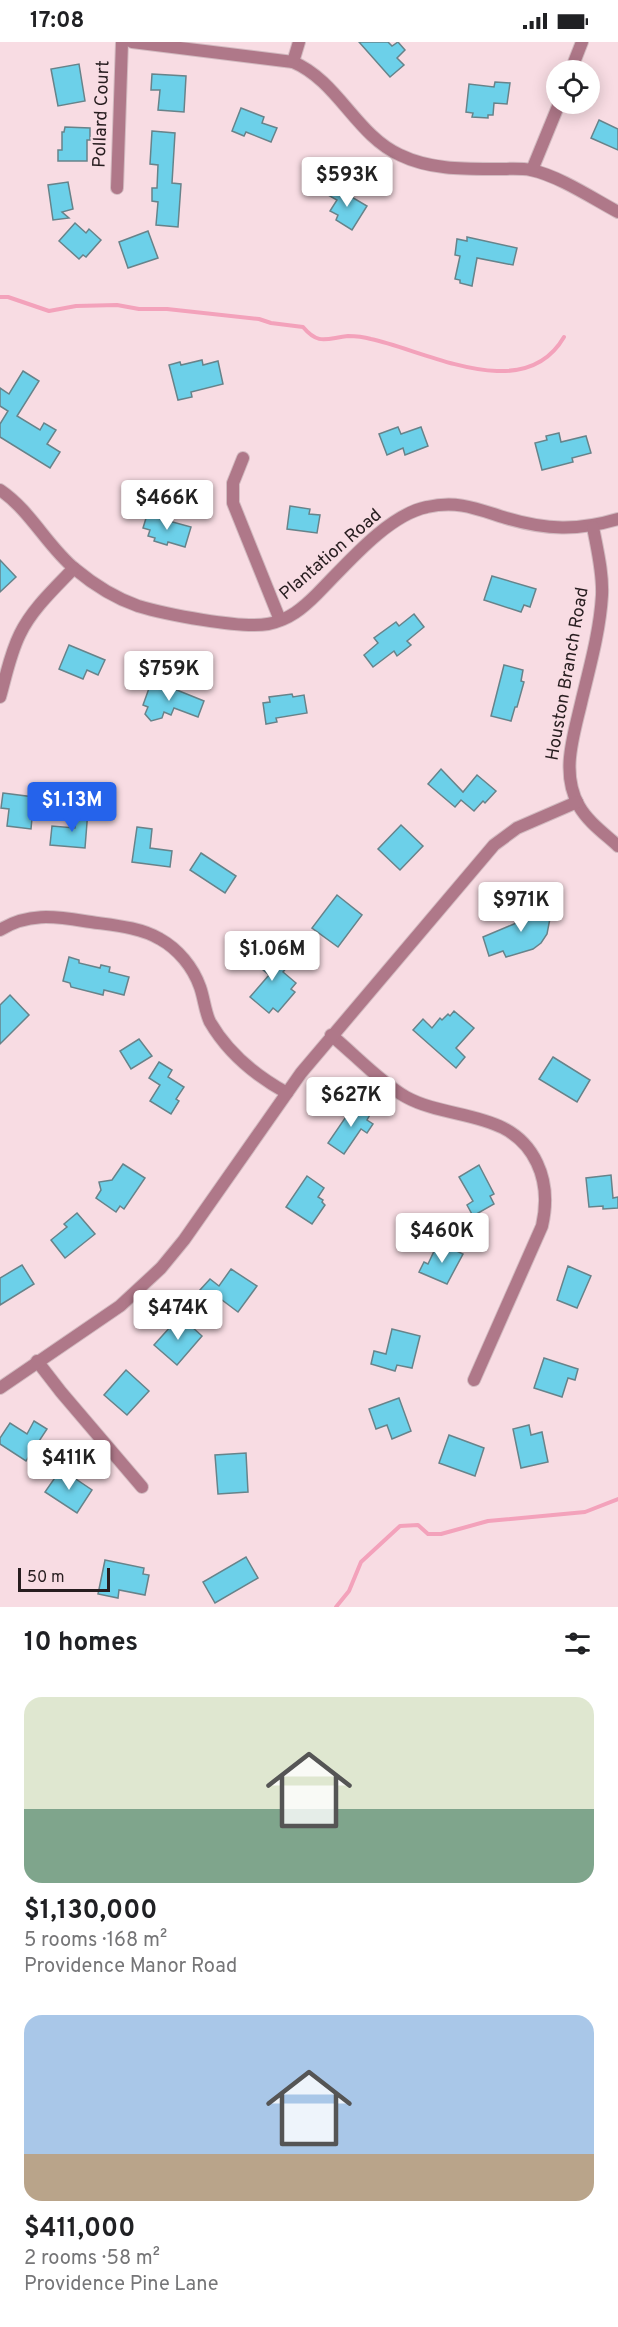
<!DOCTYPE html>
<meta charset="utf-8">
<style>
:root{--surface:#fff;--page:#f6f6f6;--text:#202124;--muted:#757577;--accent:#2563eb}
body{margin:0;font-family:Overpass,sans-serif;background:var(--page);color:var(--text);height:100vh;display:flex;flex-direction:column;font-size:22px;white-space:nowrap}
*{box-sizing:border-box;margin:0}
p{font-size:20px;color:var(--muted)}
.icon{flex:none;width:33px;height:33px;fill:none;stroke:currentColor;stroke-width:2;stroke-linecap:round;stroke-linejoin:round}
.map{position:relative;height:1565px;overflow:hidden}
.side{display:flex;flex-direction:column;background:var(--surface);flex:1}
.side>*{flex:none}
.buttons{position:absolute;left:546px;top:18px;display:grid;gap:12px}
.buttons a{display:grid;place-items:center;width:54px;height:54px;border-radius:50%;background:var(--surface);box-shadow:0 3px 15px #0003;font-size:30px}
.scale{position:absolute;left:18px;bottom:15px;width:92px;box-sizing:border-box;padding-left:6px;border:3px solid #271d1f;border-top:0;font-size:16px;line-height:21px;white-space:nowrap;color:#271d1f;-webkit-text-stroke:4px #f8dce3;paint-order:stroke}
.price{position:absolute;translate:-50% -51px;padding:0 14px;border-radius:6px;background:#fff;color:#222;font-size:20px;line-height:39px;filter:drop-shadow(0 2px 3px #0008)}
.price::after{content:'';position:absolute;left:50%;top:36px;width:18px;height:14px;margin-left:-9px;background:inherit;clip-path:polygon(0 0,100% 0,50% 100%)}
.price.selected{background:var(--accent);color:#fff}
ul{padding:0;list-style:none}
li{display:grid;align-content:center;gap:12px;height:318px;padding:0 24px}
li span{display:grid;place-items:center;height:186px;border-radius:18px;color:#555}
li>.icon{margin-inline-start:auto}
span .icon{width:108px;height:108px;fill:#fffc;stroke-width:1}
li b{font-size:26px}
h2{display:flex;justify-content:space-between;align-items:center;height:72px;padding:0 24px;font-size:26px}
.status{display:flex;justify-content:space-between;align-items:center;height:42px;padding:0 30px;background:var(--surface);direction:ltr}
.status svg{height:16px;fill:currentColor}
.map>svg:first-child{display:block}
</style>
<div class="status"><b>17:08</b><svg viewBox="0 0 49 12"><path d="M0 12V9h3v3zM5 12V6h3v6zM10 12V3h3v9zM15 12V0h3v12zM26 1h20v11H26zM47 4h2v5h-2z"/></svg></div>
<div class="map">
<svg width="618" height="1565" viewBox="0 0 618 1565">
<rect width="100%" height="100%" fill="#f8dce3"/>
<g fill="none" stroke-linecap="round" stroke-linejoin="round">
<g stroke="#f3a2bb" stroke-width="4">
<path d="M0,255H8L49,269L76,264L117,263L139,267H167L259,277L271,281L303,285C319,304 327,296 348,294C355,294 364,295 371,297C427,309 524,364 564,295"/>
<path d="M336,1565L349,1549L361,1520L400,1484L418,1483L428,1492H441L488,1479L585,1470L618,1457"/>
</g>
</g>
<g fill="#6cd0e9" stroke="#67838a" stroke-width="1.5">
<path d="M359,0H388L392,4L398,0L405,8L397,16L404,23L390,35Z"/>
<path d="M79,22L85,59L58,64L51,27Z"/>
<path d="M152,32L186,34L184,70L158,68L160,48H151Z"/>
<path d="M495,40L510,41L507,62L494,61L493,73H488V76L472,75L473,71L466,70L469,42L494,45Z"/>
<path d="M241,66L264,75L262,81L277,86L271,100L246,90L244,94L232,89Z"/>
<path d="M599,78L618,87V108L591,96Z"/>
<path d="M65,85L90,86V98H87V119H58V108H62V90H64Z"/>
<path d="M152,89L175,91L172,141L181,142L178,185L156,183L158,160L152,159V146H157L158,123L150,122Z"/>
<path d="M68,140L73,167L62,170L69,176L53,178L48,143Z"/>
<path d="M333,144L367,164L352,188L336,178L338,173L330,169L337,158L328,153Z"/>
<path d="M75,181L86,191L89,187L101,198L86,215L83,213L79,217L59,199Z"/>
<path d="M148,189L158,216L128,226L119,200Z"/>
<path d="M467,195L517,206L513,223L477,216L472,244L460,241V238L455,237L460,214L455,213L457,197L467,199Z"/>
<path d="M202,318L203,323L218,319L223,342L191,350L192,355L178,358L169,323L180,320L181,323Z"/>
<path d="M23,329L39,339L17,374L40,388L44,381L56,388L47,402L60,410L50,426L0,395V382L8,369L0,364V346L9,352Z"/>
<path d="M398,385L401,392L421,385L428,404L405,413L403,406L387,413L379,392Z"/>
<path d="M559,391L561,400L586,394L591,411L572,416L573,420L542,428L535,401L547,398L546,394Z"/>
<path d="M290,464L310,467L309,472L320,473L317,491L287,487Z"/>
<path d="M147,473L191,485L185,505L168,500L167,503L154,499L155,496L148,494L150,488L143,486Z"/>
<path d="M0,518L16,535L0,550Z"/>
<path d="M492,534L536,547L530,565L524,563L521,570L484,558Z"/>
<path d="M414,572L424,585L407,599L411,603L397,614L394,609L373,625L364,613L378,601L374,596L396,580L399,584Z"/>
<path d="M69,603L105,618L98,633L87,628L83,637L59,627Z"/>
<path d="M504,623L523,628L521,639L524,640L517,665H515L511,679L491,674Z"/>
<path d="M152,638L204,659L198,675L174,666L171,673L164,670L162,676L151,679L145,672L148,665L143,663Z"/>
<path d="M292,652L293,655L304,653L307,671L276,676L277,680L266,682L263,661L270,660L269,655Z"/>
<path d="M441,727L463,750L477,733L496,749L485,761L483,759L474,769L461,758L455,765L428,742Z"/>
<path d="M3,751L34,755L31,787L7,784L9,767L1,766Z"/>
<path d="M77,767L88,768L85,806L50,803L52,784L75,786Z"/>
<path d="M401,783L423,804L400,828L378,807Z"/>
<path d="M137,785L152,787L150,806L172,809L170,825L132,820Z"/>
<path d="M201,811L236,834L225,851L190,828Z"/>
<path d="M337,853L362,873L338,905L312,886Z"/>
<path d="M534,862L552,866L547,892L541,901L533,907L506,915L503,909L489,914L483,895L514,882L521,876L524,867L533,868Z"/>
<path d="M261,904L287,925L283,930L296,941L291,947L295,950L278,970L273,966L269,971L250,955L269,933L250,917Z"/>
<path d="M69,915L79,918V921L100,926L101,923L110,925L109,930L129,935L124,953L104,948L103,953L71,945L70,941L63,939Z"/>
<path d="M10,953L29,973L0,1002V963Z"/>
<path d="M454,969L474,986L456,1006L465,1015L456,1026L413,988L423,977L432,986L440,976L442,978L448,972L450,974Z"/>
<path d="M139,997L152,1014L131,1027L120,1009Z"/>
<path d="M553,1015L590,1038L577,1060L539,1037Z"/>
<path d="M159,1020L172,1028L168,1035L184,1045L176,1057L179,1059L171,1072L150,1059L160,1043L149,1036Z"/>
<path d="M356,1060L371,1071L367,1078L373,1082L367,1091L361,1087L344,1112L328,1101Z"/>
<path d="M123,1122L145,1136L124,1167L120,1164L116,1170L96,1156L101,1148L99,1140L112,1138Z"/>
<path d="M479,1123L494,1152L490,1154L494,1162L473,1174L467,1163L473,1159L459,1135Z"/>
<path d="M611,1133L613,1156L618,1155V1166L603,1167V1164L589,1165L586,1136Z"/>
<path d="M307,1134L324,1146L318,1155L323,1158L322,1160L325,1163L312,1182L286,1165Z"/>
<path d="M77,1171L95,1192L65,1216L51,1198L67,1185L64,1182Z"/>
<path d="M446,1204L463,1212L447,1242L419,1230L424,1220L428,1222L436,1205L444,1208Z"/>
<path d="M22,1223L34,1242L0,1263V1236Z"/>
<path d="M568,1224L591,1234L577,1266L557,1258Z"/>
<path d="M231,1227L257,1244L238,1270L218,1255L215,1260L200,1248L210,1237L219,1244Z"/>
<path d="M180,1274L202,1294L177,1323L154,1303Z"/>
<path d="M392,1287L420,1294L412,1326L397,1323L395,1329L371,1322L374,1309L386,1312Z"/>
<path d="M544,1316L578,1327L575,1338L568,1336L562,1355L534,1346Z"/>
<path d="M126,1328L149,1349L127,1373L104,1353Z"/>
<path d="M399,1356L411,1389L392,1397L387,1383L376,1387L369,1367Z"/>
<path d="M34,1379L47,1387L26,1419L0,1402V1396L10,1381L27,1392Z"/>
<path d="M529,1383L531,1393L542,1390L548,1420L521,1426L513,1387Z"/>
<path d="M449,1393L484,1406L475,1434L439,1421Z"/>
<path d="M246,1411L248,1450L218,1452L215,1413Z"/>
<path d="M61,1427L92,1448L77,1471L45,1450Z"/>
<path d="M246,1515L258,1536L215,1561L203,1540Z"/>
<path d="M105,1518L144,1526L143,1532L149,1533L145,1553L119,1548L118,1556L98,1552Z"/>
</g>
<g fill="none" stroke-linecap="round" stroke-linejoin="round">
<defs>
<g id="street">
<path d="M132,0L293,20C338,39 356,93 400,113C431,128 465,127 499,127C509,127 521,126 531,128C559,134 592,156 618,170"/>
<path d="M293,20L299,0"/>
<path d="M571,28L582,0"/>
<path d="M532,128L559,62"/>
<path d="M117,146L122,0"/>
<path d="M243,416L233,441V461L280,578"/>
<path d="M0,448C31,469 47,504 75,527C93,542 115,556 138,564C164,572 241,587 268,582C289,578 303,566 317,552C345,524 387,473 427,465C458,458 477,467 506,476C546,488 578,489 618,477"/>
<path d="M593,485C597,507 603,530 602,553C600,588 590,624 582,657C574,693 560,730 579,764C588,780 605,792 618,804"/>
<path d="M0,655C6,634 10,612 20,592C32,567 55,546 74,526"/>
<path d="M0,888C27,871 54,874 84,879C108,883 138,884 160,897C178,907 193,925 200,945C204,956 205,970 210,980C228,1011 256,1034 287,1051"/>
<path d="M331,993C353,1011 381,1041 406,1055C450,1079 512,1067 537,1121C547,1142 547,1162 542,1184L474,1338"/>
<path d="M37,1319L61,1350L142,1445"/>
<path d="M0,1346L120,1264L161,1226L184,1198L301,1031L494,803L517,786L577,760"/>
</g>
</defs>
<use href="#street" stroke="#d2bac0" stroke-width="14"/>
<use href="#street" stroke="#af7889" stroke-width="12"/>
</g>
<g text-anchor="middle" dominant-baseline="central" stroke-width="4.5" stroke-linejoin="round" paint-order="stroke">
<g font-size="18" fill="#271d1f" stroke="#f8dce3">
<text transform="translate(102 72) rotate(-88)">Pollard Court</text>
<text transform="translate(331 513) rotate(-41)">Plantation Road</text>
<text transform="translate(568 632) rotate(-80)">Houston Branch Road</text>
</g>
</g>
</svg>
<div class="buttons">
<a><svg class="icon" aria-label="locate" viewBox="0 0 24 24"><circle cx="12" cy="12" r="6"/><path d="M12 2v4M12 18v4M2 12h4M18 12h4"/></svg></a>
</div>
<div class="scale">50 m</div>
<b class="price" style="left:347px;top:166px">$593K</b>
<b class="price" style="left:167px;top:489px">$466K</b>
<b class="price" style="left:169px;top:660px">$759K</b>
<b class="price selected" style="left:72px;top:791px">$1.13M</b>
<b class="price" style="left:521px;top:891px">$971K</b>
<b class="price" style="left:272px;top:940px">$1.06M</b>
<b class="price" style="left:351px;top:1086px">$627K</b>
<b class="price" style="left:442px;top:1222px">$460K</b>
<b class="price" style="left:178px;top:1299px">$474K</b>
<b class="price" style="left:69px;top:1449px">$411K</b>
</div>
<section class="side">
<h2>10 homes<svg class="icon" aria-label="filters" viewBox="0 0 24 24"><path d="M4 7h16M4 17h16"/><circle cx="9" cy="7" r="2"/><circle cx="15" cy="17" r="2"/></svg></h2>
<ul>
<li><span style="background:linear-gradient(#dfe7d0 60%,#7fa58c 0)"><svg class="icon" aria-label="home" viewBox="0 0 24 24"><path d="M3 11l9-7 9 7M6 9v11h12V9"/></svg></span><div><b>$1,130,000</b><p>5 rooms · 168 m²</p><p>Providence Manor Road</p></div></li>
<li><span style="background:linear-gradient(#a9c7e8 75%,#b9a48a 0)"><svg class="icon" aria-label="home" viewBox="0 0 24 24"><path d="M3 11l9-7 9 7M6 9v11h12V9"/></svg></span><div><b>$411,000</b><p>2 rooms · 58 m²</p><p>Providence Pine Lane</p></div></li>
</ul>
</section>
